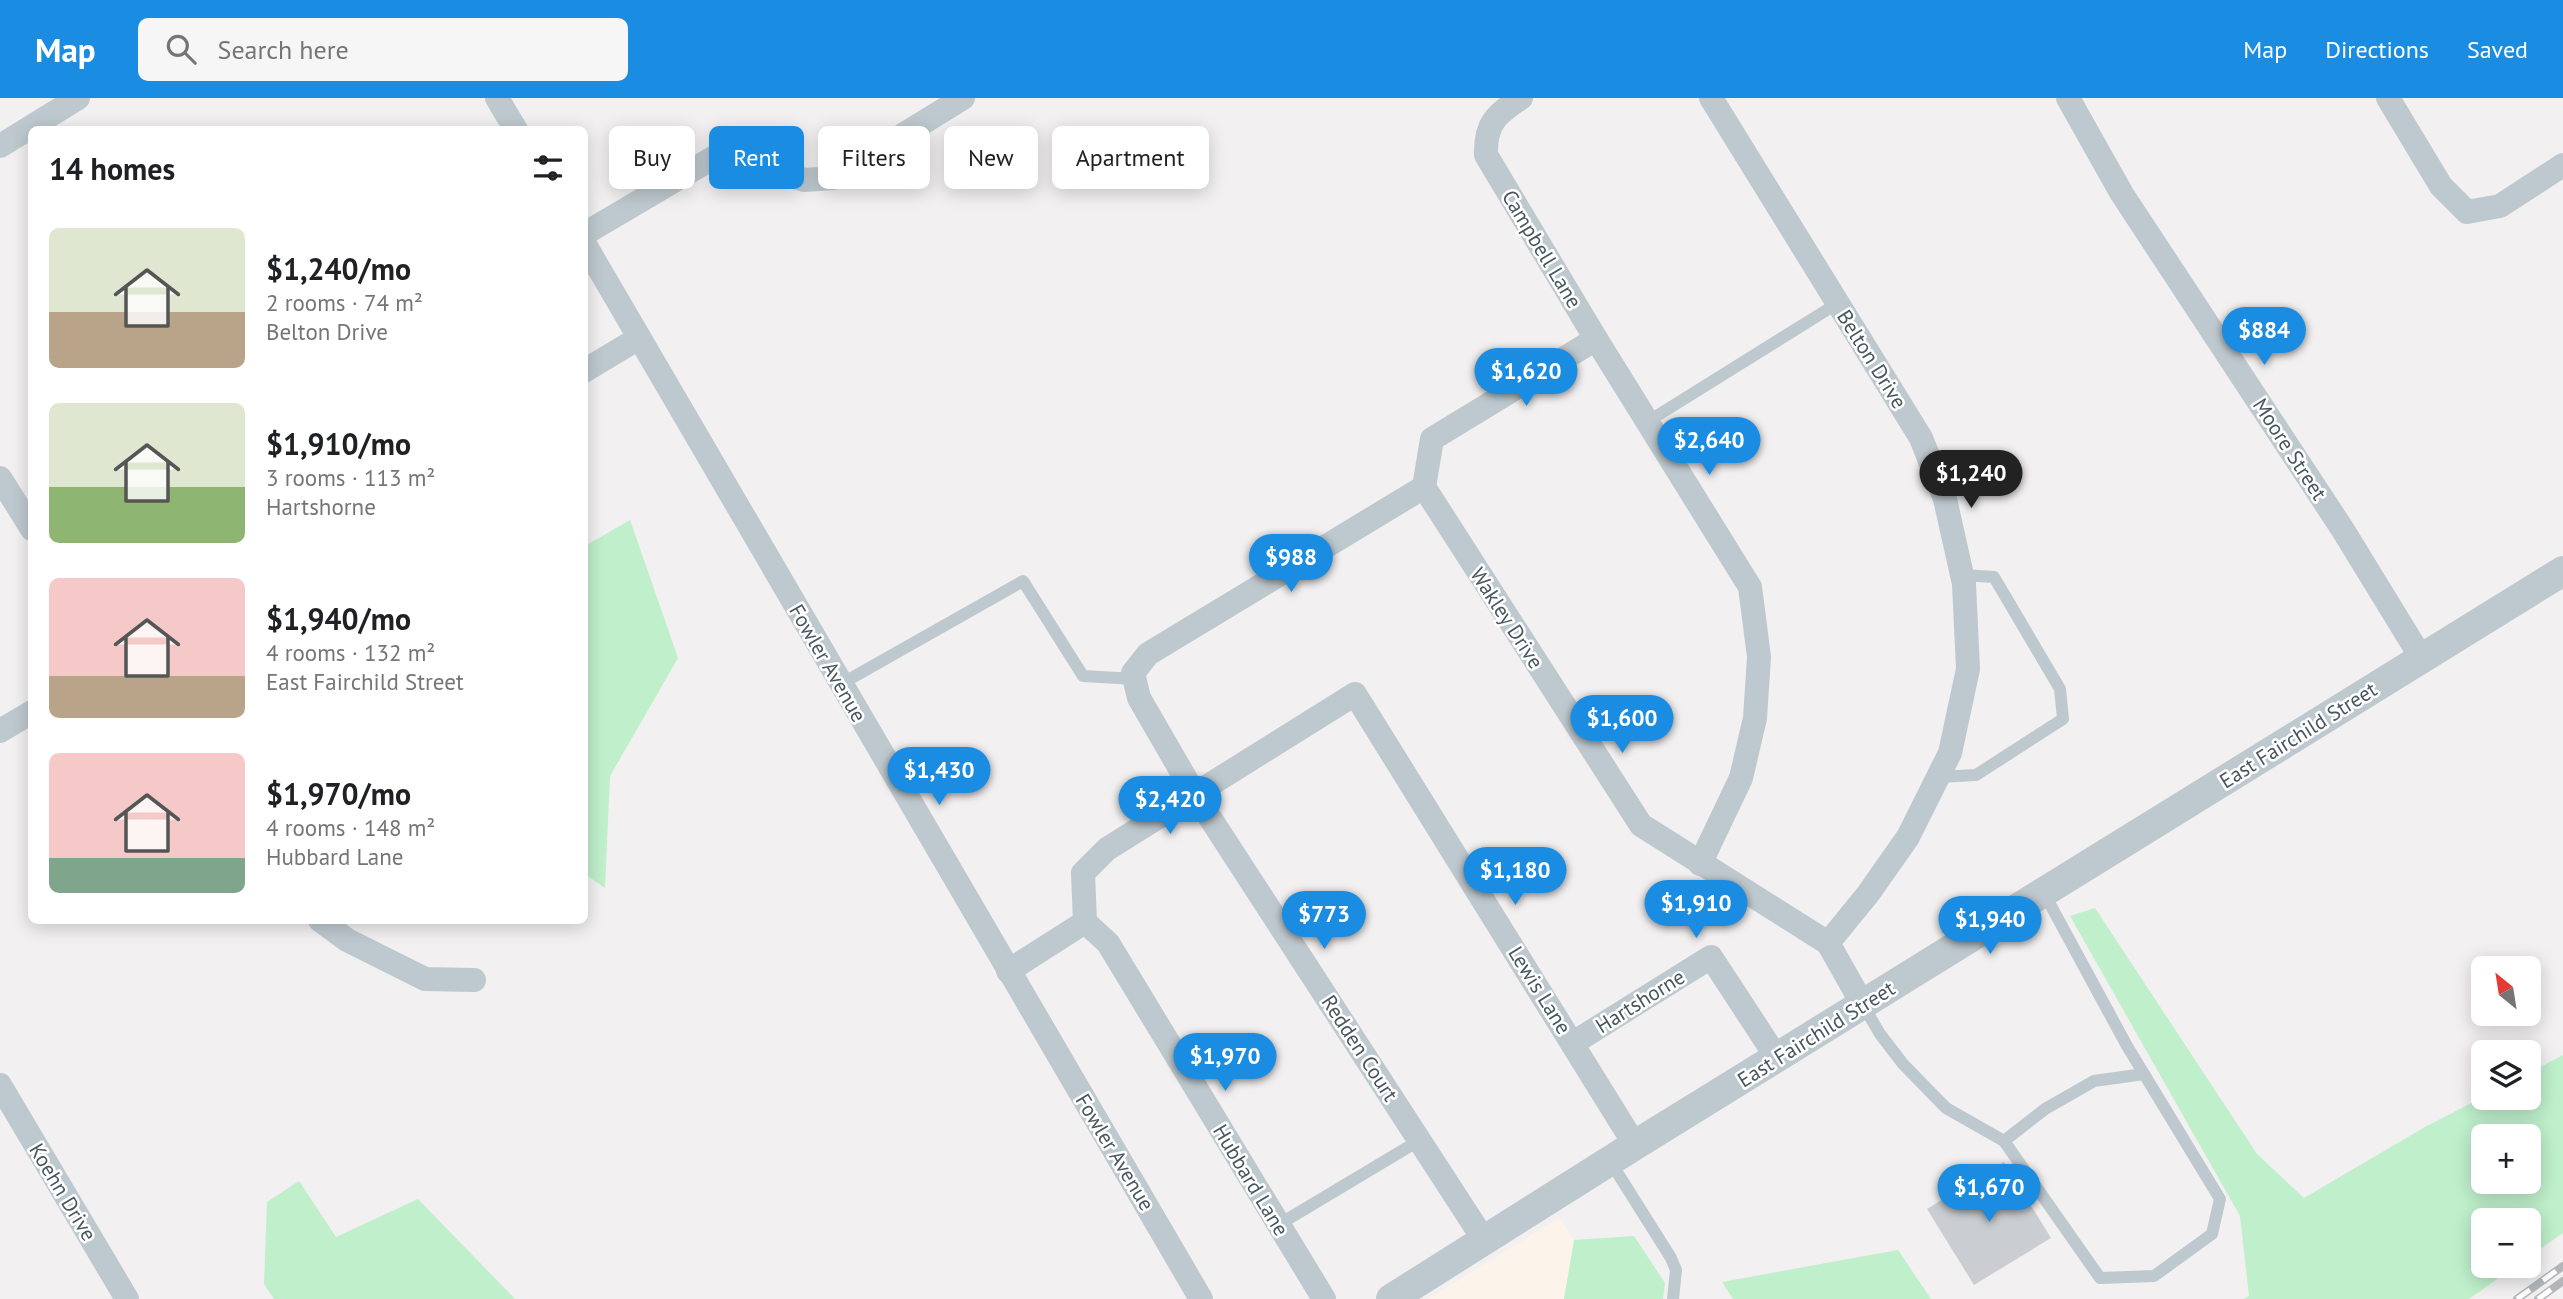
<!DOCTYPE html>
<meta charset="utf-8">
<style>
:root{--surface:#fff;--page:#f6f6f6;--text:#202124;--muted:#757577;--accent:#1a8de2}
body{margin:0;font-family:"PT Sans",sans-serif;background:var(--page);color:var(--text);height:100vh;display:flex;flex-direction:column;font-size:26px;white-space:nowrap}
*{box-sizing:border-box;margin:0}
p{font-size:23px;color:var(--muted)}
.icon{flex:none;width:38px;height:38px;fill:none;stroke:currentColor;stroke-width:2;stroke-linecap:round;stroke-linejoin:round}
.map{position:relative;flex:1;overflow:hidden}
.sheet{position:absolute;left:28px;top:28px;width:560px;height:798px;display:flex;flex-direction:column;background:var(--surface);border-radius:10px;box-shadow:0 4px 18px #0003}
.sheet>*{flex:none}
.hud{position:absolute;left:609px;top:28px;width:665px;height:63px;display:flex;gap:14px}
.needle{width:46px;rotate:330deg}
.buttons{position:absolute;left:2471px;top:858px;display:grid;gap:14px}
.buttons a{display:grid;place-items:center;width:70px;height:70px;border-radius:10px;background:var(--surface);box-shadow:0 4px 18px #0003;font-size:35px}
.price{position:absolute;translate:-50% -60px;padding:0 16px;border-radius:24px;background:var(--accent);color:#fff;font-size:23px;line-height:46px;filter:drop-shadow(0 2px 4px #0008)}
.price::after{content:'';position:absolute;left:50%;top:42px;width:21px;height:16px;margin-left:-10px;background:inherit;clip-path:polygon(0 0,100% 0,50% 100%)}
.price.selected{background:#222;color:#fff}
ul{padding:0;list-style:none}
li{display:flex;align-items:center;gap:21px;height:175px;padding:0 21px}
li span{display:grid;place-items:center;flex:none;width:196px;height:140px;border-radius:10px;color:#555}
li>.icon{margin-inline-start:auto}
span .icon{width:84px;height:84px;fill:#fffc;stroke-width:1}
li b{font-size:30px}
h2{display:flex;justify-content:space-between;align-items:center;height:84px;padding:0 21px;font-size:30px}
.tag{padding:0 24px;border-radius:10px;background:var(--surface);box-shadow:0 4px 18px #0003;font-size:24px;line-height:63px}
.tag.selected{background:var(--accent);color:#fff}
header{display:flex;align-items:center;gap:42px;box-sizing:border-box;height:98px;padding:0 35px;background:var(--accent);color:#fff}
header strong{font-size:33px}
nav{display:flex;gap:38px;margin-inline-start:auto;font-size:24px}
.search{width:490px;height:63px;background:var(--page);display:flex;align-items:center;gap:18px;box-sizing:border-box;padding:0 24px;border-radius:10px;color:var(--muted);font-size:26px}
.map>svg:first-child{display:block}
</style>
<header>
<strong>Map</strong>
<div class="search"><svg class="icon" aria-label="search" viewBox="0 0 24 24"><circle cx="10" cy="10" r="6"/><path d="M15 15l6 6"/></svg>Search here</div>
<nav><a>Map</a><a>Directions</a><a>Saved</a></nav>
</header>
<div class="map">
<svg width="2563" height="1201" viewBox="0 0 2563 1201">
<rect width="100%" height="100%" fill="#f2f0f0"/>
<path fill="#fcf4ea" d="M1559,1120L1574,1142L1564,1201H1428Z"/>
<g fill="#bfefcb" fill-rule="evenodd">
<path d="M630,422L678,560L610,678L605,790L585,776V448Z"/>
<path d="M2095,810L2257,1056L2304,1100L2425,1029L2483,999H2529V975L2563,957V1135L2529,1159V1122H2483V1167H2517L2469,1201H2244L2249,1198L2240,1118L2070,818ZM2483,1038H2529V1083H2483Z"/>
<path d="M299,1083L336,1139L418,1101L515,1201H274L264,1186L267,1104Z"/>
<path d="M1634,1138L1665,1185L1663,1201H1564L1574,1142Z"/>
<path d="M1898,1152L1931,1201H1733L1722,1184Z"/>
</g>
<path fill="#caced2" d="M2004,1064L2051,1140L1974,1187L1927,1111Z"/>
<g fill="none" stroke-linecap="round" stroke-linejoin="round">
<g stroke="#bec9cf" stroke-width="12">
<path d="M1647,324L1838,205"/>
<path d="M841,586L1023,483L1083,578L1135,581"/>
<path d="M1938,679L1976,677L2063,621L2060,591L1994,479L1962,477"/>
<path d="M1863,907L1880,936L1903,966L1946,1010L2004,1043L2100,1180L2154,1178L2212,1136L2220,1101L2127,948L2044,795"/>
<path d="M2004,1043L2045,1011L2094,983L2144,976"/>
<path d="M1610,1063L1671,1160L1676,1172L1673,1201"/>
<path d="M1278,1127L1420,1042"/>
</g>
<g stroke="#bec9cf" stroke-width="24">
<path d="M497,0L516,32"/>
<path d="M1521,0C1496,16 1485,26 1486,57L1596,241L1750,489L1759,559L1755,620L1741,680L1700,766"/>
<path d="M1711,0L1921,340L1945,401L1964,486L1968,571L1950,655L1908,739L1868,796L1828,845"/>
<path d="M2068,0L2122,96L2343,432L2422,561"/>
<path d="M2388,0L2441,88L2467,114L2500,108L2563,67"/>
<path d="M0,48L78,0"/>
<path d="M584,136L718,57L744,60L804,82L833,80L963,0"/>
<path d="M584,145L1201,1201"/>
<path d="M1596,241L1432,341L1424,389L1641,727L1828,845L1863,907"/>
<path d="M584,273L639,240"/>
<path d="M0,380L32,431"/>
<path d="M1424,389L1148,556L1133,575L1139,600L1194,695L1484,1142"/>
<path d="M0,633L32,614"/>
<path d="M320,822L347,842L425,881L474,882"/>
<path d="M1085,824L1108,845L1324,1201"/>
<path d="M1008,873L1085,824L1083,775L1107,751L1355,596L1635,1047"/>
<path d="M1573,945L1711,859L1777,960"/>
<path d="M0,987L127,1201"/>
</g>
<path stroke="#bec9cf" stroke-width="30" d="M1391,1201L1635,1047L2563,473"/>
<defs>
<g id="rail">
<path d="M2517,1201L2563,1168"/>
<path d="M2538,1201L2563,1183"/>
</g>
</defs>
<use href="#rail" stroke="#b2b6ba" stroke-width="8"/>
<use href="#rail" stroke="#fff" stroke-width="5" stroke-dasharray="16" stroke-linecap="butt"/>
</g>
<g text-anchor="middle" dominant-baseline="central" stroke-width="5" stroke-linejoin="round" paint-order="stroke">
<g font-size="21" fill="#48565d" stroke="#fff">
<text transform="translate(1542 151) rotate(59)">Campbell Lane</text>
<text transform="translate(1872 261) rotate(58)">Belton Drive</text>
<text transform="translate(2290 351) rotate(57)">Moore Street</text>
<text transform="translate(1507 520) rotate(57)">Wakley Drive</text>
<text transform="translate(828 565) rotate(60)">Fowler Avenue</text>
<text transform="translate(2298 637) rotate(-32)">East Fairchild Street</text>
<text transform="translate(1540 892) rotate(58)">Lewis Lane</text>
<text transform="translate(1640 903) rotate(-32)">Hartshorne</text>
<text transform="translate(1816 936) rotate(-32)">East Fairchild Street</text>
<text transform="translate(1360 950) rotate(57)">Redden Court</text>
<text transform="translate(1115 1054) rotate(59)">Fowler Avenue</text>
<text transform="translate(1251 1082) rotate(59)">Hubbard Lane</text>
<text transform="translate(63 1094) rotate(59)">Koehn Drive</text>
</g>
</g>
</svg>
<div class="buttons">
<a><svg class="needle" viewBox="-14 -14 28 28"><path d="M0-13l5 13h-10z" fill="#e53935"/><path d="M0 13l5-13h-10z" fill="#757577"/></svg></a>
<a><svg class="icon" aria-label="layers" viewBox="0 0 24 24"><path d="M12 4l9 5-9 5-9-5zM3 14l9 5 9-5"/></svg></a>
<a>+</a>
<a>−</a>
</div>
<b class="price" style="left:2264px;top:269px">$884</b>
<b class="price" style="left:1526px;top:310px">$1,620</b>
<b class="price" style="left:1709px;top:379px">$2,640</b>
<b class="price selected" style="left:1971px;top:412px">$1,240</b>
<b class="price" style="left:1291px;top:496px">$988</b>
<b class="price" style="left:1622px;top:657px">$1,600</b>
<b class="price" style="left:939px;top:709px">$1,430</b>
<b class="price" style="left:1170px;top:738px">$2,420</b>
<b class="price" style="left:1515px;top:809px">$1,180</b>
<b class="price" style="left:1696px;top:842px">$1,910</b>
<b class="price" style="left:1324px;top:853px">$773</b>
<b class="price" style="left:1990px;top:858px">$1,940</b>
<b class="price" style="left:1225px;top:995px">$1,970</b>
<b class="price" style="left:1989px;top:1126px">$1,670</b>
<div class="hud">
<a class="tag">Buy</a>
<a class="tag selected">Rent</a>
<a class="tag">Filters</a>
<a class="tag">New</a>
<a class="tag">Apartment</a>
</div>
<section class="sheet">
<h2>14 homes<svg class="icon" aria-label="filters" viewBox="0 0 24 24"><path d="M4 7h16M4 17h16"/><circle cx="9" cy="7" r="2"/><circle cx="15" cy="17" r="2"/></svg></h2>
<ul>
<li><span style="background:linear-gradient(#dfe7d0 60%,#b9a48a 0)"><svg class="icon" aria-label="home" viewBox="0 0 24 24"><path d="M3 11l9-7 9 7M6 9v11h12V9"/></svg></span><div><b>$1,240/mo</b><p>2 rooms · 74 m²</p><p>Belton Drive</p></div></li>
<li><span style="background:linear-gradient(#dfe7d0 60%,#8fb573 0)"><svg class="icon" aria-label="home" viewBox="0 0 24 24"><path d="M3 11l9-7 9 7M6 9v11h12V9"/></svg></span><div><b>$1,910/mo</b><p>3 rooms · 113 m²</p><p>Hartshorne</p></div></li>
<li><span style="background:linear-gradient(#f6c9c9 70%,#b9a48a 0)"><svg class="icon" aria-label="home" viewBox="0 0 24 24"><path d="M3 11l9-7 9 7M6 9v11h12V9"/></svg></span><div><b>$1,940/mo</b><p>4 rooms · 132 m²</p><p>East Fairchild Street</p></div></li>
<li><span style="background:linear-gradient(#f6c9c9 75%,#7fa58c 0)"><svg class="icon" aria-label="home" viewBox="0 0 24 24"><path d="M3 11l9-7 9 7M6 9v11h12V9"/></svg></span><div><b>$1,970/mo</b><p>4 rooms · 148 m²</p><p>Hubbard Lane</p></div></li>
</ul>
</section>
</div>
